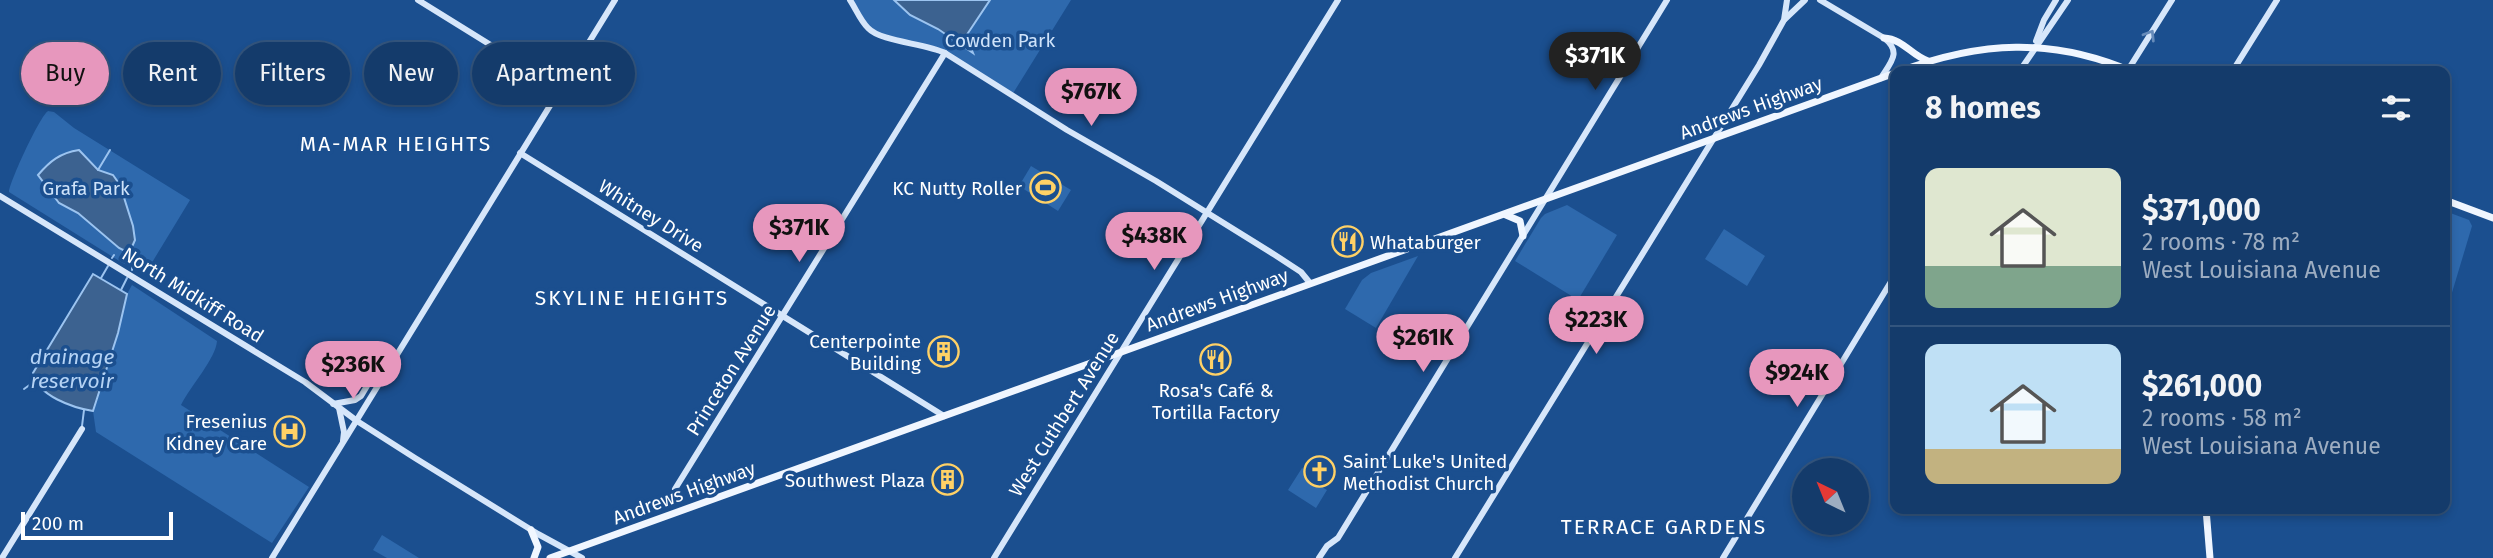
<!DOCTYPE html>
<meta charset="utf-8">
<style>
:root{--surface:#143b6b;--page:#1d4271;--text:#f1f3f6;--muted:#9dadc1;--line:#33557e;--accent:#e797bd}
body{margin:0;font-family:"Fira Sans",sans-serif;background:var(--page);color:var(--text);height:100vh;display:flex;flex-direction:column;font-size:26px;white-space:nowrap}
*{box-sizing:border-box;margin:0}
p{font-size:23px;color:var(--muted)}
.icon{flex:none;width:38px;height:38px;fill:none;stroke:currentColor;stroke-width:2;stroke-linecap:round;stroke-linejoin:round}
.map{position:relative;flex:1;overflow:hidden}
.sheet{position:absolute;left:1890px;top:66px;width:560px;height:448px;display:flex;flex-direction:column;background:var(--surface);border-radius:14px;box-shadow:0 4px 10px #0003,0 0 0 2px var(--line)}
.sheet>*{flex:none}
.banner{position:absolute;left:21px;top:42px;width:665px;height:63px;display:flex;gap:14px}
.needle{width:46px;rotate:317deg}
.tools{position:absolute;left:1792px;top:458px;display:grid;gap:14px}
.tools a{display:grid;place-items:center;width:77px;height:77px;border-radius:50%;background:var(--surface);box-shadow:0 4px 10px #0003,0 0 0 2px var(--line);font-size:35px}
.scale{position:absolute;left:21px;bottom:18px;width:152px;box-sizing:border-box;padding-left:7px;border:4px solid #fff;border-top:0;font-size:19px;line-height:24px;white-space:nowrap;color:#fff;-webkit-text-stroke:5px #1b4f8f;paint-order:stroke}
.price{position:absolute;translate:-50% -60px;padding:0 16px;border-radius:24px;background:var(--accent);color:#111;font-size:23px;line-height:46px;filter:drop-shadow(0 2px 4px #0008)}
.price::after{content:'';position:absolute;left:50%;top:42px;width:21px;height:16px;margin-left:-10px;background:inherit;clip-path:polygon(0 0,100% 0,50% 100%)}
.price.current{background:#222;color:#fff}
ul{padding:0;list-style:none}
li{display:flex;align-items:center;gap:21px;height:175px;padding:0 35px}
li+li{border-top:2px solid var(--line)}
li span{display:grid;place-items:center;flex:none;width:196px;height:140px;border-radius:14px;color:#555}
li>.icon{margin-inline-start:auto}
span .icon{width:84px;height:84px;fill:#fffc;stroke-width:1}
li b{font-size:30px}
h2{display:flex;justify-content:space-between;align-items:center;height:84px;padding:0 35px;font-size:30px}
.pill{padding:0 24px;border-radius:32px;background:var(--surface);box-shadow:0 4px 10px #0003,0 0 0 2px var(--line);font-size:24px;line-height:63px}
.pill.current{background:var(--accent);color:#111}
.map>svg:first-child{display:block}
</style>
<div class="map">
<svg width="2493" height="558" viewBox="0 0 2493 558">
<rect width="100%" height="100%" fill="#1b4f8f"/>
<g fill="#2e69ad">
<path d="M851,0H1071L1012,95L952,57L873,32Z"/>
<path d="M48,111L54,112L74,128L190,200L145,274L121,262L9,192C10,181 40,116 48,111Z"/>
<path d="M1031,166L1071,190L1058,211L1019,186Z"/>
<path d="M1567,205L1617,235L1578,300L1515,261L1541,218L1545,214Z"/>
<path d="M2445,211L2469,220L2472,226L2451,296L2445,294Z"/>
<path d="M1724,229L1765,256L1747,286L1705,259Z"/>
<path d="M1418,256L1376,328L1345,309L1362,280L1371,273Z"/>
<path d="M132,285L217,341C216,358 190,387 181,405L309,487L272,543L96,432L93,411L127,294Z"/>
<path d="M1302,468L1323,481L1320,486L1327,490L1316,508L1288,490Z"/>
<path d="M382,535L419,558H387L373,550Z"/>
</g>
<g fill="#3c6290" stroke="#9cc4f0" stroke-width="2">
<path d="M894,0H990L966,36L973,53L938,29L910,15Z"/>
<path d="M79,150L98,170L113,175L120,185L133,226L135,240L131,249L123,250L119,248L78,213L59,203L38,175C50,161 60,153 79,150Z"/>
<path d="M93,274L127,294L118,333L93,411C74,408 37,396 33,373Z"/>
</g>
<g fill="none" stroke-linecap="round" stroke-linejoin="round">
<g stroke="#9cc4f0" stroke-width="2">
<path d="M98,170L110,150"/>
<path d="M131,249V252"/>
<path d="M112,258L114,255"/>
<path d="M132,270V258"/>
<path d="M101,278L108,266"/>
<path d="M121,290L127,278"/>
<path d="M24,389L35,381"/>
<path d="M82,426L84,410"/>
</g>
<g stroke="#d6e6fa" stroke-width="6">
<path d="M418,0L560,88"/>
<path d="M850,0C856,9 860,20 868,28C881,42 925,43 945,53L1067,130L1156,181L1275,255L1301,272L1310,283"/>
<path d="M1820,0L1884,38C1902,52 1891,62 1881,78"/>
<path d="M1785,19L1805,0"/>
<path d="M2036,41L2044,20L2056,0"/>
<path d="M2128,70L2172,0"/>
<path d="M2019,72L2068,0"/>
<path d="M2232,72L2277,0"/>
<path d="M520,153L944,416"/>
<path d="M0,196L305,382L357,421L415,458L538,534L582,558"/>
<path d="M333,404L355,400L361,396L376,371L394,357"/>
<path d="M339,408L344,432L343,441"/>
<path d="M675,489L945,53"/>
<path d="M2,558L82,429"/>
<path d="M272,558L615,0"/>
<path d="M994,558L1338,0"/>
<path d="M1319,558L1327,546L1338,538L1667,0"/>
<path d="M1455,558L1759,65L1784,20L1787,0"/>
<path d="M1723,558L1895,275"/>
</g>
<g stroke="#f0f6ff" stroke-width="7">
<path d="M1884,38C1903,39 1911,55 1928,61"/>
<path d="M1898,72C1980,41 2052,37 2133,72"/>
<path d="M2445,200L2493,218"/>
<path d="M1506,215L1520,221L1523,236"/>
<path d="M2206,509L2210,558"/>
<path d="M531,530L538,547L534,558"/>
<path d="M550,558L1895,73"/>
</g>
</g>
<defs><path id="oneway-chevron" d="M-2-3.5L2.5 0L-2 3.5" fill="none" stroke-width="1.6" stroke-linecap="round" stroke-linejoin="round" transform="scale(1.75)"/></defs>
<use stroke="#668bba" href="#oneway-chevron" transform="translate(2150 35) rotate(-58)"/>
<defs>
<symbol id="stadium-ring" viewBox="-11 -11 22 22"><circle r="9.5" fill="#1b4f8f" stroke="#ffd166" stroke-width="1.5"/><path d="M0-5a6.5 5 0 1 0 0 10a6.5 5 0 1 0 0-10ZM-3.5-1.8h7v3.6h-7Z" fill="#ffd166"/></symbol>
<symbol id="restaurant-ring" viewBox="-11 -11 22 22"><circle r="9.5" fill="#1b4f8f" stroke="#ffd166" stroke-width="1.5"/><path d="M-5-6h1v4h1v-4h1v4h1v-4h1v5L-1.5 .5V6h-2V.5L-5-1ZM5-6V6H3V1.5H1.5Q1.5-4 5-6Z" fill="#ffd166"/></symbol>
<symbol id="building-ring" viewBox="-11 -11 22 22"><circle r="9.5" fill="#1b4f8f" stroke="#ffd166" stroke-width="1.5"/><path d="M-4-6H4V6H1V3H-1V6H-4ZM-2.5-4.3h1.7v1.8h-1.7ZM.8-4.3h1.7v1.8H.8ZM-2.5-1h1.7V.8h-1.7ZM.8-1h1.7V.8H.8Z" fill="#ffd166"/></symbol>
<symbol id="hospital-ring" viewBox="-11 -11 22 22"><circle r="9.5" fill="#1b4f8f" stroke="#ffd166" stroke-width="1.5"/><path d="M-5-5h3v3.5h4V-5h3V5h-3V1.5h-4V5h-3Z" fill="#ffd166"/></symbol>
<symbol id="church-ring" viewBox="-11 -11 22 22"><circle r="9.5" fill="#1b4f8f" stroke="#ffd166" stroke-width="1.5"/><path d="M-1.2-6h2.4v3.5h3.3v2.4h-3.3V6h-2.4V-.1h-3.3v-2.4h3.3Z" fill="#ffd166"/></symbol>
</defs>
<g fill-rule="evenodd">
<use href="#stadium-ring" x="1028" y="170" width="35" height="35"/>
<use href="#restaurant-ring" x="1330" y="224" width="35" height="35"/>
<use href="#building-ring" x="926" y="334" width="35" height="35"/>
<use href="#restaurant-ring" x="1198" y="342" width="35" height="35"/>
<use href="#hospital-ring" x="272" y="414" width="35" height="35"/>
<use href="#church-ring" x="1302" y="454" width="35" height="35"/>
<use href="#building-ring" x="930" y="462" width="35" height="35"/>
</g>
<g text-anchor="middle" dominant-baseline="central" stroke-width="7" stroke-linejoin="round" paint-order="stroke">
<g font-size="19" fill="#cfe3fa" stroke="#1b4f8f">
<text x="1000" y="40">Cowden Park</text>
<text x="86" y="188">Grafa Park</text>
</g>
<g font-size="19" fill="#fff" stroke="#1b4f8f">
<text transform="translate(1751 108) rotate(-20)">Andrews Highway</text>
<text transform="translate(651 216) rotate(32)">Whitney Drive</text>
<text transform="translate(193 295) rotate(32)">North Midkiff Road</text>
<text transform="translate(1217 300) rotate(-20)">Andrews Highway</text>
<text transform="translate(731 370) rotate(-58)">Princeton Avenue</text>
<text transform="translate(1064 414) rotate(-58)">West Cuthbert Avenue</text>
<text transform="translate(684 493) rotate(-20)">Andrews Highway</text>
</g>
<g font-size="19" fill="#fff" stroke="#1b4f8f" text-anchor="end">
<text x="1022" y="188">KC Nutty Roller</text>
<text x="1370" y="242" text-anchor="start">Whataburger</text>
<text x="921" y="341">Centerpointe<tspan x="921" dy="22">Building</tspan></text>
<text x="1216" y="390" text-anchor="middle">Rosa's Café &amp;<tspan x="1216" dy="22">Tortilla Factory</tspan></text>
<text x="267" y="421">Fresenius<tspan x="267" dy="22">Kidney Care</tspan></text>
<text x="1343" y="461" text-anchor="start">Saint Luke's United<tspan x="1343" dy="22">Methodist Church</tspan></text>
<text x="925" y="480">Southwest Plaza</text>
</g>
<g font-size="21" letter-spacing="2" fill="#fff" stroke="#1b4f8f">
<text x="396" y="144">MA-MAR HEIGHTS</text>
<text x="632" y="298">SKYLINE HEIGHTS</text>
<text x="1664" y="527">TERRACE GARDENS</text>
</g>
<g font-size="21" font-style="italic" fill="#b5d3f5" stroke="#1b4f8f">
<text x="72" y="357">drainage<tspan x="72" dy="24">reservoir</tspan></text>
</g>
</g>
</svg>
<div class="tools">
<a><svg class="needle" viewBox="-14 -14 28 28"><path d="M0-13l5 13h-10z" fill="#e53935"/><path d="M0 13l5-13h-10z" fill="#9dadc1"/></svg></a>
</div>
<div class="scale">200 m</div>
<b class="price current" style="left:1595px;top:92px">$371K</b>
<b class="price" style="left:1091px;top:128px">$767K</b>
<b class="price" style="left:799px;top:264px">$371K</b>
<b class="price" style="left:1154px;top:272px">$438K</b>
<b class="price" style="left:1596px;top:356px">$223K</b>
<b class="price" style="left:1423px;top:374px">$261K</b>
<b class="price" style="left:353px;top:401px">$236K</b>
<b class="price" style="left:1797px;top:409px">$924K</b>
<div class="banner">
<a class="pill current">Buy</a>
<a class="pill">Rent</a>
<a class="pill">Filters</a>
<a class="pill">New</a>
<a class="pill">Apartment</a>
</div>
<section class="sheet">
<h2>8 homes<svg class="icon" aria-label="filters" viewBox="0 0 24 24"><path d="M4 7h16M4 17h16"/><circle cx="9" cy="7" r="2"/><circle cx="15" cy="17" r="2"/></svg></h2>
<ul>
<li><span style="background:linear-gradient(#dfe7d0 70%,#7fa58c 0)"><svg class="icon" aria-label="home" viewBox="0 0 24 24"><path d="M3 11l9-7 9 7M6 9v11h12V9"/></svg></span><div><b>$371,000</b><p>2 rooms · 78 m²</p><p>West Louisiana Avenue</p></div></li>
<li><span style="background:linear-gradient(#bfe0f5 75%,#c2b280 0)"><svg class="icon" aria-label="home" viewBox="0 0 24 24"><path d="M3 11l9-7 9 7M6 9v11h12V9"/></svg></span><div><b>$261,000</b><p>2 rooms · 58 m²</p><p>West Louisiana Avenue</p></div></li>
</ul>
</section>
</div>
